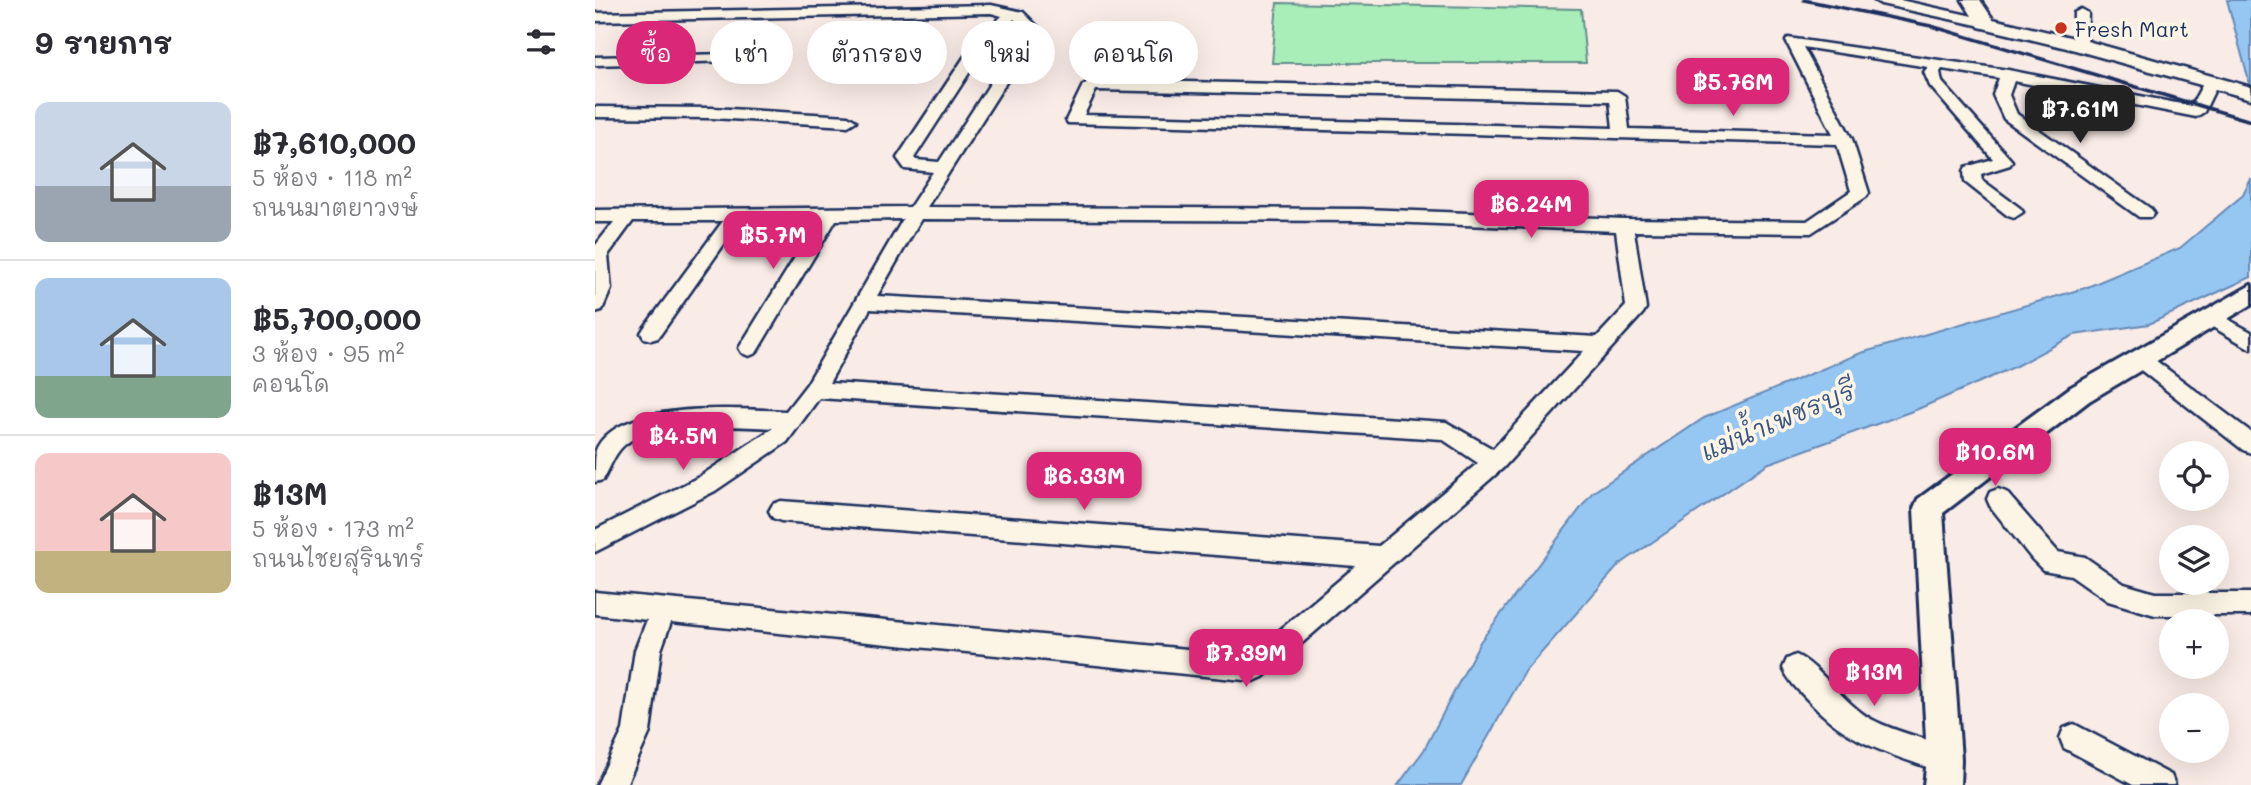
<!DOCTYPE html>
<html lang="th">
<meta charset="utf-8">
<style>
:root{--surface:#fff;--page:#f7f7f7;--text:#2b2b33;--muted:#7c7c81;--line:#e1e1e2;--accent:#db2777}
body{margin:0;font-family:Mali,"Playpen Sans Thai",sans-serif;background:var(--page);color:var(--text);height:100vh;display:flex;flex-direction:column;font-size:26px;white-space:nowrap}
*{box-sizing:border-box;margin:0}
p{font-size:23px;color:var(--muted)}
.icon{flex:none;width:38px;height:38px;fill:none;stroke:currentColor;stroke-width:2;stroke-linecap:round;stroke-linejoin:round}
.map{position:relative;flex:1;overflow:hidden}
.drawer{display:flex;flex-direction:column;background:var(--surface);width:595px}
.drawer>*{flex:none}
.hud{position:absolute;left:21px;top:21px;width:665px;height:63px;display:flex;gap:14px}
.buttons{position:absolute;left:1564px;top:441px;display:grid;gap:14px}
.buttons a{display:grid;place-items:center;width:70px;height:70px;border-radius:50%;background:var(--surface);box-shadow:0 7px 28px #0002;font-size:35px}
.price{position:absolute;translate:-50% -60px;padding:0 16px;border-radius:14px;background:var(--accent);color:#fff;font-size:23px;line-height:46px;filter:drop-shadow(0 2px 4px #0008)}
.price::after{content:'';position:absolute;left:50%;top:42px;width:21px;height:16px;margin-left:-10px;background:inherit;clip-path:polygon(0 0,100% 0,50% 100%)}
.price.on{background:#222;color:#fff}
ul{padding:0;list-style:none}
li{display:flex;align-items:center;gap:21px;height:175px;padding:0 35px}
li+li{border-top:2px solid var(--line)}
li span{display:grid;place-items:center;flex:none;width:196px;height:140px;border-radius:14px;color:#555}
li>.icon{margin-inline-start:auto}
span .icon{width:84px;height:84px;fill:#fffc;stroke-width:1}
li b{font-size:30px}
h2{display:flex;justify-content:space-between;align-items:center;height:84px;padding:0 35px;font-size:30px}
.pill{padding:0 24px;border-radius:32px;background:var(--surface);box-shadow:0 7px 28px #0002;font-size:24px;line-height:63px}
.pill.on{background:var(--accent);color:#fff}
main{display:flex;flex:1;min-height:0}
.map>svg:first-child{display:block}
</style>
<main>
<section class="drawer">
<h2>9 รายการ<svg class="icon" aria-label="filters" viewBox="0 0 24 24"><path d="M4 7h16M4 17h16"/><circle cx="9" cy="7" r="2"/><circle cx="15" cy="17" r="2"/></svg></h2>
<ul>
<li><span style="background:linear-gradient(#c9d6e8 60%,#9aa5b1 0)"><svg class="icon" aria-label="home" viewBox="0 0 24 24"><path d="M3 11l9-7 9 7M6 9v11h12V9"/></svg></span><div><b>฿7,610,000</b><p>5 ห้อง · 118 m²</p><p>ถนนมาตยาวงษ์</p></div></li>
<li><span style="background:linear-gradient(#a9c7e8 70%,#7fa58c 0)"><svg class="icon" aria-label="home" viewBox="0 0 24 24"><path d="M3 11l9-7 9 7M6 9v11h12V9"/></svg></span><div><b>฿5,700,000</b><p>3 ห้อง · 95 m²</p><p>คอนโด</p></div></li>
<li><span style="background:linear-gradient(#f6c9c9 70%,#c2b280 0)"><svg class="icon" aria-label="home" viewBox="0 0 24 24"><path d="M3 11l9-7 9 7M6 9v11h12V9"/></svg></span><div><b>฿13M</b><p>5 ห้อง · 173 m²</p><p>ถนนไชยสุรินทร์</p></div></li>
</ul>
</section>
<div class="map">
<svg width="1656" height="785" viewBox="0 0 1656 785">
<rect width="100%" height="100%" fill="#f9ebe6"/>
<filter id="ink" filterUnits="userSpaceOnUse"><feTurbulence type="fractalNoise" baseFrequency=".0143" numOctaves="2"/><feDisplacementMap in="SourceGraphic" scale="14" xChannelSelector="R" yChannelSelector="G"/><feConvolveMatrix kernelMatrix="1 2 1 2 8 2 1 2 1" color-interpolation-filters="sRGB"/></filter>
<g filter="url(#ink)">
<path fill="#a9edb8" stroke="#628e8b" stroke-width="2" d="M682,3L986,9L991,63H677Z"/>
<g fill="#96c7f2" stroke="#658ab7" stroke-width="2">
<path d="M1632,0H1656V90V89Z"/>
<path d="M1656,179V277L1554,324L1479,335L1419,367L1323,409L1172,464L1024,565L931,670L866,785H803L829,750L885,642L997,493L1109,418L1266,353L1490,288L1585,248L1648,195Z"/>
</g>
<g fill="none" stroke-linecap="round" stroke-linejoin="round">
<defs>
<g id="minor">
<path d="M1279,0H1305L1391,19L1398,23L1391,27L1286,4Z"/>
<path d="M396,5L428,12L445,29L332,207L768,209L1029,219L1212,221L1256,191L1242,144L473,123L471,120L488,85L496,80L1022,91L1030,96L1034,129L1238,134L1191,41L1193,38L1413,70L1596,106L1610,80H1620L1623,83L1609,112L1601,117L1419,81L1414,95L1422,114L1556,209L1559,213L1556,217H1544L1409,119L1398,95L1404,78L1347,69L1345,72L1347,82L1417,161L1415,165L1386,174L1387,180L1425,208L1428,212L1419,218L1413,216L1370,182L1369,171L1371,167L1398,159L1335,86L1329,72L1333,67L1208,47L1257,139L1274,193L1271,197L1216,233L1039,231L1051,308L1048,313L908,468L668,677L659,681L76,622L66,650L55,732L31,785H2L28,730L40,650L52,620L0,614V592L655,655L761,566L186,521L178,518L174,511L178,504L186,501L784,546L883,463L847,439L224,398L192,442L120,491L0,552V530L104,477L178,428C142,426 61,421 32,443C20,451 15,468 8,480L0,482C0,473 0,459 1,450C23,399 145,409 191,411L212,384L308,219L241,220L161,353L154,356L147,353L144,348L223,220H146L63,338L56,340L49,338L46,333L49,328L128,221H38L13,255L16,289L7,310L0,312V246L19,222H0V210L315,207L338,172L310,169L302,158L378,44L407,16L396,13L0,21V13ZM419,19L430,30L344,162L321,160L319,158L389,50ZM501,90L1015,101L1018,128L489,115ZM326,219L768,221L1021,231L1031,306L1002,337L282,296ZM275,309L989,351L898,449L851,422L234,383Z"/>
<path d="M1486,9L1493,13L1492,45L1485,49L1478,45L1479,13Z"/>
<path d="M133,54L138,55L140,58L138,61L0,65V57Z"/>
<path d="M0,107L117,108L253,116L261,121L253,126L117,118L0,117Z"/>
<path d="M1616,310L1656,332V349L1609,322L1606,317L1609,312Z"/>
<path d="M1545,351L1552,354L1656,432V453L1648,450L1538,364L1535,359L1538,354Z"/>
<path d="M1403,489L1411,492L1463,552L1490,557L1529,584L1560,593H1656V615H1560L1513,601L1476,575L1448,570L1437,559L1395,506L1392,499L1395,492Z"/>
<path d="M1201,655C1224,665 1249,704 1276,719C1301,733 1332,738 1359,749L1363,759L1359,769L1349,773C1293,753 1252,744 1211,698C1202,689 1193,680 1188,668L1192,659Z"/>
<path d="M1479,724L1576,775L1580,785H1538L1469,748L1465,738L1469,728Z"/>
</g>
<path id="tertiary" d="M1656,285V305L1494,401L1348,513L1366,759L1365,785H1329L1332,759L1319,508L1323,499L1476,387Z"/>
<path id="secondary" d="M1367,0H1385L1398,19L1492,41L1656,87V99L1480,50L1384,27Z"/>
</defs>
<use href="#minor" stroke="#1b2f5e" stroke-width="5"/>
<use href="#tertiary" stroke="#1b2f5e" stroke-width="6"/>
<use href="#secondary" stroke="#1b2f5e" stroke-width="5"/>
<use href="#minor" fill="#fcf5e5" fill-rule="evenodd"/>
<use href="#tertiary" fill="#fcf5e5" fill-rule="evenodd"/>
<use href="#secondary" fill="#fcf5e5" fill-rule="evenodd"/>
<path stroke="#1b2f5e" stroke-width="3.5" d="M1209,0L1336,26L1656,121"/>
</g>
</g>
<circle fill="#c8321e" stroke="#fcf5e5" stroke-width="2.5" cx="1466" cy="28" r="7"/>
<g text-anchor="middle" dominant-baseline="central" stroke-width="7" stroke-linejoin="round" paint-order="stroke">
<g font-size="21" fill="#1b2f5e" stroke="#fcf5e5" text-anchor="start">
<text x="1480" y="28">Fresh Mart</text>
</g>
<g font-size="26" font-style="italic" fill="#3a5583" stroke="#fcf5e5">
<text transform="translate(1183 420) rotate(-23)">แม่น้ำเพชรบุรี</text>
</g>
</g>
</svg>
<div class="buttons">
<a><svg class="icon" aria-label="locate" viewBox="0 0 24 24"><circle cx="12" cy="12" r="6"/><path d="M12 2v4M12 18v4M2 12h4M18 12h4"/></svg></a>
<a><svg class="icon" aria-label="layers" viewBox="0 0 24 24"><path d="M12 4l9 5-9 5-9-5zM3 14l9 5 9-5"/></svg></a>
<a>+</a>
<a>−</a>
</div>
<b class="price" style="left:1138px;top:118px">฿5.76M</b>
<b class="price on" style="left:1485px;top:145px">฿7.61M</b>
<b class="price" style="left:936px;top:240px">฿6.24M</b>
<b class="price" style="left:178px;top:271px">฿5.7M</b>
<b class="price" style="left:88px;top:472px">฿4.5M</b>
<b class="price" style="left:1400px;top:488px">฿10.6M</b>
<b class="price" style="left:489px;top:512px">฿6.33M</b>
<b class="price" style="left:651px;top:689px">฿7.39M</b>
<b class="price" style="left:1279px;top:708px">฿13M</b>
<div class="hud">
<a class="pill on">ซื้อ</a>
<a class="pill">เช่า</a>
<a class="pill">ตัวกรอง</a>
<a class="pill">ใหม่</a>
<a class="pill">คอนโด</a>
</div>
</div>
</main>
